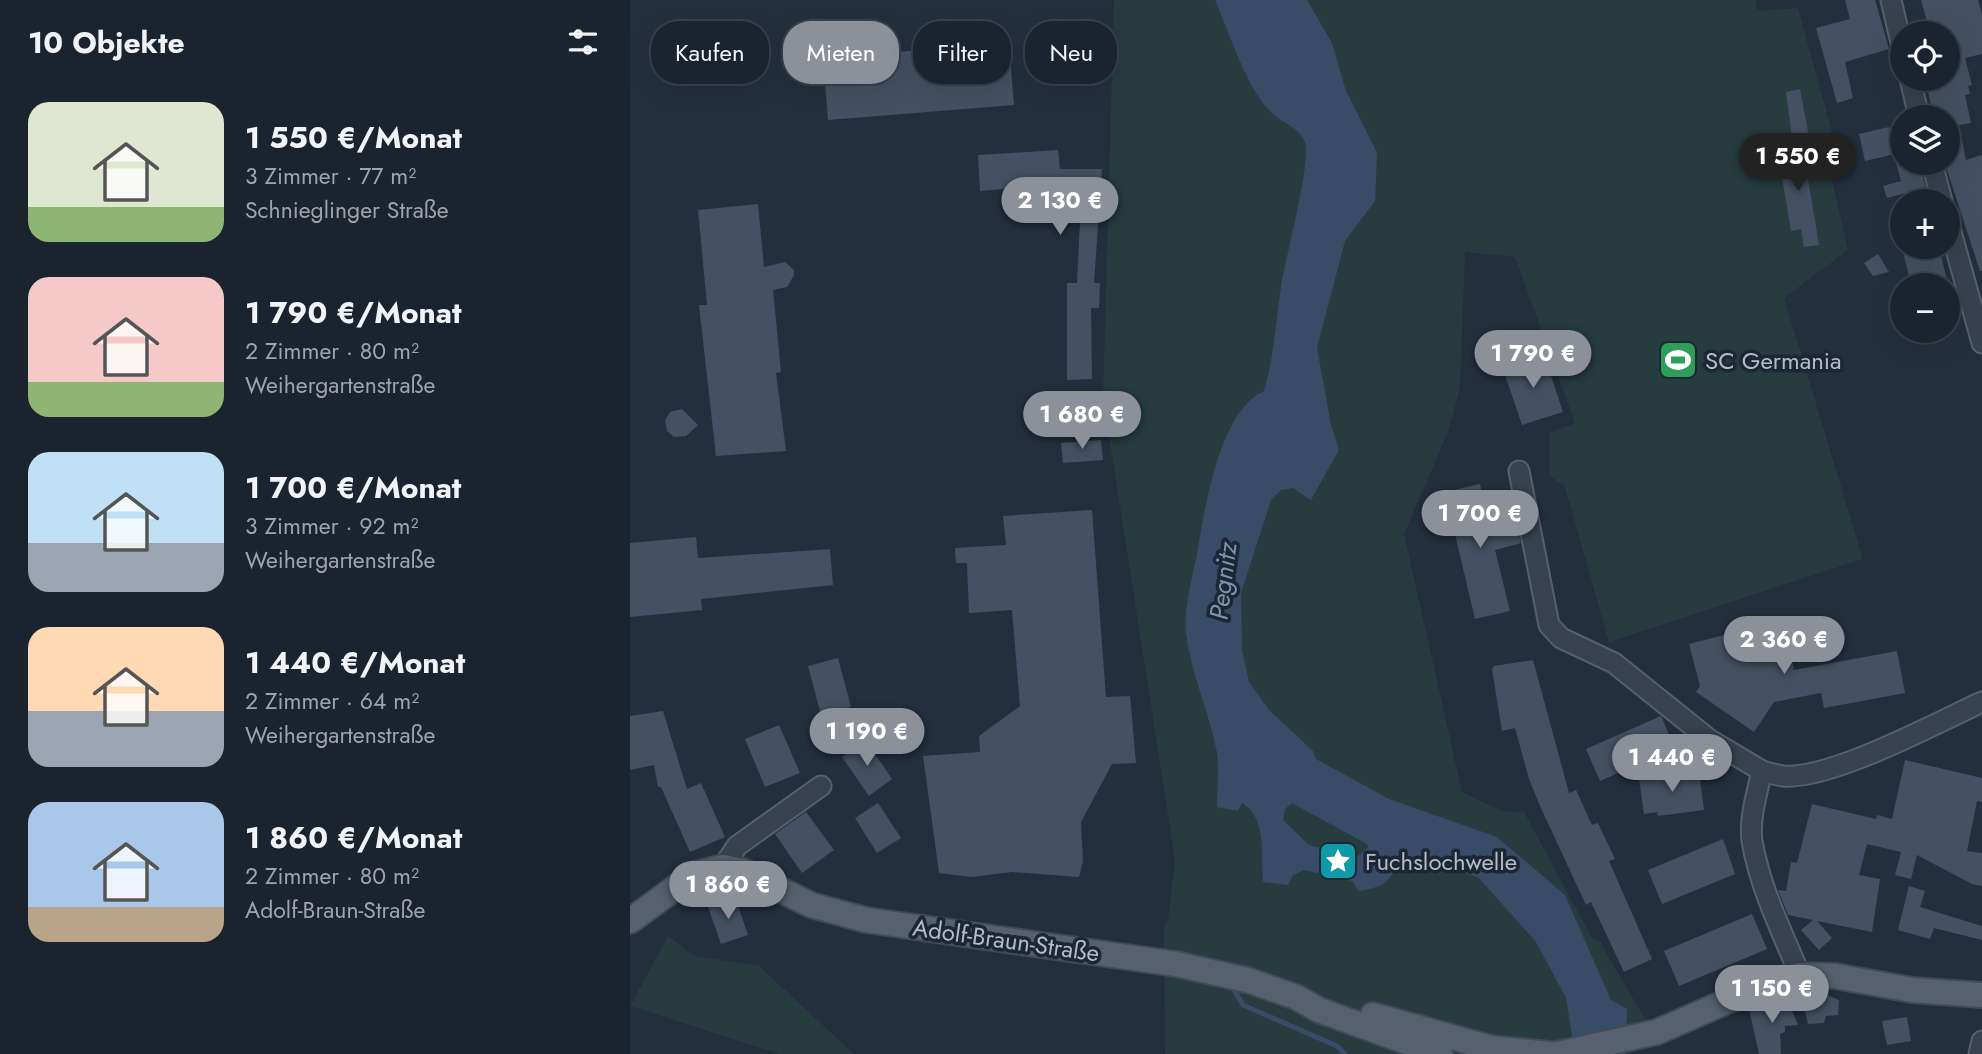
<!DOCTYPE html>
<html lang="de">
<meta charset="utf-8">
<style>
:root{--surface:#1b232e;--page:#242b36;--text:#f1f3f6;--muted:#a0a4aa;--line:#39404a;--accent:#8c9099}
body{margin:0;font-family:Jost,sans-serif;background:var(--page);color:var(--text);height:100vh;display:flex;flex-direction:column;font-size:26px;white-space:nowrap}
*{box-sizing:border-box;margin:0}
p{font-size:23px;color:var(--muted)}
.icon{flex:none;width:38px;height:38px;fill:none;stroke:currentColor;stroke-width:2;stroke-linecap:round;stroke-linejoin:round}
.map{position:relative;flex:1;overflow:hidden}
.details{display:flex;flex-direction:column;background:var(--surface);width:630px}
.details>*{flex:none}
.guide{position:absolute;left:21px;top:21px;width:665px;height:63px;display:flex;gap:14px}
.fabs{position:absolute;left:1260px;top:21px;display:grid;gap:14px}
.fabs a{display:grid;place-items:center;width:70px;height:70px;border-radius:50%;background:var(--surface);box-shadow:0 7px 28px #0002,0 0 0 2px var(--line);font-size:35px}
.price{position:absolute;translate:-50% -60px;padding:0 16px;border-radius:24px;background:var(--accent);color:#fff;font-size:23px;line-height:46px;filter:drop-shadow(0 2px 4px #0008)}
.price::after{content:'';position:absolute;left:50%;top:42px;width:21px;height:16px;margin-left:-10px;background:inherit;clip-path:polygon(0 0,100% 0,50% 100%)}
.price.on{background:#222;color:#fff}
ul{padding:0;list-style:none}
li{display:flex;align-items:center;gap:21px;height:175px;padding:0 28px}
li span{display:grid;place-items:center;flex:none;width:196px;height:140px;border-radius:21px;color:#555}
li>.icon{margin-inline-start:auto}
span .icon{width:84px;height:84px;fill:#fffc;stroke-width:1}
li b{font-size:30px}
h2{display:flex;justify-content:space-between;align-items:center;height:84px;padding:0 28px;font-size:30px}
.tag{padding:0 24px;border-radius:28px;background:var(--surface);box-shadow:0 7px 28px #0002,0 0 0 2px var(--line);font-size:24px;line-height:63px}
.tag.on{background:var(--accent);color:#fff}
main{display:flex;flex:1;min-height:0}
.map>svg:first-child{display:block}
</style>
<main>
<section class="details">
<h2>10 Objekte<svg class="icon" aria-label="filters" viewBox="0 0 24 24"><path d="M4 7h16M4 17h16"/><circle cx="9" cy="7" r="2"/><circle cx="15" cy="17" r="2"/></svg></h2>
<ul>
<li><span style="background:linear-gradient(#dfe7d0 75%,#8fb573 0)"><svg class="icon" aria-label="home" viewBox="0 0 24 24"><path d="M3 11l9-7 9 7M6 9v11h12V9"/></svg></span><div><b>1 550 €/Monat</b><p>3 Zimmer · 77 m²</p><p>Schnieglinger Straße</p></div></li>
<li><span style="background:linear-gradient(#f6c9c9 75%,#8fb573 0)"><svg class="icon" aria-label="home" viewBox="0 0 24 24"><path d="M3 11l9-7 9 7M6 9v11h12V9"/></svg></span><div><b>1 790 €/Monat</b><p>2 Zimmer · 80 m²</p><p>Weihergartenstraße</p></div></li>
<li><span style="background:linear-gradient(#bfe0f5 65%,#9aa5b1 0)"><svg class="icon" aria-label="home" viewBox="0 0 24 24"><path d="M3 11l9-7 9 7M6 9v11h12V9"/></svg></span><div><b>1 700 €/Monat</b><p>3 Zimmer · 92 m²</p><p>Weihergartenstraße</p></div></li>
<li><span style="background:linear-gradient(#ffd9b3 60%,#9aa5b1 0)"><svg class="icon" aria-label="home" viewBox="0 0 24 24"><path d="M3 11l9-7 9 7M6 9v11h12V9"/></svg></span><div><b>1 440 €/Monat</b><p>2 Zimmer · 64 m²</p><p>Weihergartenstraße</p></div></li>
<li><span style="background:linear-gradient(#a9c7e8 75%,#b9a48a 0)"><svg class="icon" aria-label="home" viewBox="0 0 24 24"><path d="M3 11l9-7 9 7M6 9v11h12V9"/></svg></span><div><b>1 860 €/Monat</b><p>2 Zimmer · 80 m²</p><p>Adolf-Braun-Straße</p></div></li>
</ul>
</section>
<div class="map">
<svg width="1352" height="1054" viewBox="0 0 1352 1054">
<rect width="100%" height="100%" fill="#242f3e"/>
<g fill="#263c3f">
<path d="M484,0H1126L1127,11L1168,8L1202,132L1192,136L1218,250L1154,298L1233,559L979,642L935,487L920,476L919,433L945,423L885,257L835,252L830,387L819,429L774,534L832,792L871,811L894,812L962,938L970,942L1019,1026L1001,1054H535L534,924L538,919L545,860L473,397Z"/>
<path d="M38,936L64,956L129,966L224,1054H150L0,1006Z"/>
</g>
<path fill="#394c67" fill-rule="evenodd" d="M585,0H677L702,43L716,91L747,153L745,201L715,241L687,348L701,425L709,450L681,500L663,488L651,490L641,500L611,593L612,650L619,682L639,710L683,751L686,759L759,799L867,837L935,895L981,1000L997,1009L996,1054H945L936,998L906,942L848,877L771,856C760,881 756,887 729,891L722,881L674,870L663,875L658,885L633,882C631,856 637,817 612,803L608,811L587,807C587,788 590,766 586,748C578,709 561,673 556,633C554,610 561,582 566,559C574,514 588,411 634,391C645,354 646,317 652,280C657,253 681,163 675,142C669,127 654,124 643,114C616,89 600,34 585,0ZM662,803L735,843L739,847L728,856L679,845L653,820L655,809Z"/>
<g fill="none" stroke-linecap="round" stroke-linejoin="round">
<path stroke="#394c67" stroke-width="5" d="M603,988L613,1005L707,1046L715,1054"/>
</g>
<g fill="#455162">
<path d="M1215,0H1245L1259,49L1215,62L1223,98L1207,103L1186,28L1220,19Z"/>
<path d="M1291,0H1348L1352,15V54L1335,58L1342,85L1338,86L1340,94L1335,95L1341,123L1329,125L1336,160L1352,155V271H1350L1316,167L1318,117H1304L1295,79H1318V27L1299,29Z"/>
<path d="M379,43L384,105L198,120L193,58Z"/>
<path d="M1170,89L1180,142L1163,145L1156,92Z"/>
<path d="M1259,127L1265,154L1235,161L1229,134Z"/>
<path d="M1172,143L1189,245L1174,247L1171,229L1161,231L1147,148Z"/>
<path d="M428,150L430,169H472L464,283H470L469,308H461L462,379L437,380V283H447L452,182L350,191L348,155Z"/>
<path d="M1266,163H1289L1296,188L1257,198L1253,186L1271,181Z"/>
<path d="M128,204L134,267L155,262L164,270V275L157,287L143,290L151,372L146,373L156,451L86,456L69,305H77L68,210Z"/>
<path d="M1272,247H1309L1318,285H1281Z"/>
<path d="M1248,254L1259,272L1243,276L1234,263Z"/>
<path d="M914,355L933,412L892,425L873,369Z"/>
<path d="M52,409L68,425L56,436L44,437L37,431L35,420L40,412Z"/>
<path d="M471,440L473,460L433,463L431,443Z"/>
<path d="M850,484L861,534L887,527L891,543L865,550L880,611L845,619L815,492Z"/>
<path d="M462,510L476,697L500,696L506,763L482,764L451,822L453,861L449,877L382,872L341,877L309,873L293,756L350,752L349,736L390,706L382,610L339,613L337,563H326L325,548L376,545L373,516Z"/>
<path d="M66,537L68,558L200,549L203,585L71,599L72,610L0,617V543Z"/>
<path d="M1156,629L1164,670L1267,651L1275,693L1194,708L1191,693L1144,702L1124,732L1066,692L1070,686L1059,644L1106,632L1107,638Z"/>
<path d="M208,658L221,707L191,715L178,666Z"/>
<path d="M903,660L939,793L946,790L962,825L968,823L985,859L979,861L1022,959L994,972L961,902L956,905L910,806L899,779L885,728L872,731L862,669L864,666Z"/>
<path d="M33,711L57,789L71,783L95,837L60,852L31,787H28L24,765L0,770V716Z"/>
<path d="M1031,716L1045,748L970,781L956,749Z"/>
<path d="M149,725L170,773L135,787L115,739Z"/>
<path d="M236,741L262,779L239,796L212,757Z"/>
<path d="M1275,760L1352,778V802L1347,801L1337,851L1352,853V886L1342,884L1287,855L1281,879L1265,875L1271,852L1237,844L1229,875L1250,879L1242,932L1187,921L1202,938L1189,950L1171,930L1183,920L1158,915L1148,890L1156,891L1161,862L1167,863L1182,804L1246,819L1247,815L1262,819Z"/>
<path d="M1069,771L1074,810L1028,816L1027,812L1014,814L1009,779Z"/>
<path d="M248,803L271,838L247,853L225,818Z"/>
<path d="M176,812L204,850L172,873L145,834Z"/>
<path d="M1093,839L1105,874L1032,904L1018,870Z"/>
<path d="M1279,886L1295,891L1290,907L1352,926V940L1304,928L1300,939L1268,930Z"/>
<path d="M105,897L118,935L91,944L78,907Z"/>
<path d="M1122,914L1137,949L1049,986L1034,951Z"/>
<path d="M1155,994L1168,1025L1155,1026V1032L1150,1034L1151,1054H1129L1119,1009L1147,1003L1148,995Z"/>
<path d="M1171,995H1197L1209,1000L1208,1015L1196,1016L1194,1023L1178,1024Z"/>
<path d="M1277,1017L1281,1041L1257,1045L1252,1021Z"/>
</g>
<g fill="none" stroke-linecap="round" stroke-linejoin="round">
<defs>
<g id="minor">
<path d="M1261,0L1272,47"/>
<path d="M1280,79L1289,117"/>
<path d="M1302,163L1312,201"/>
<path d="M1318,221L1352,343"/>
<path d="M889,471L919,625L931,638L984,663L1080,740L1132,771C1127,793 1119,819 1122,841C1130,888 1152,932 1170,975"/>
<path d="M1132,771C1139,773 1146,775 1153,776C1201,780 1306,723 1352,702"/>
<path d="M93,867L107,846L191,786"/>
<path d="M1349,1054L1352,1041"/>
</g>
<g id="major">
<path d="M0,921L64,874L93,867L113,871L181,905L236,920L546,964L617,980L666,997L689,1010L810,1054"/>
<path d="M743,1015L861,1048L919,1054"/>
<path d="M927,1054L1027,1032L1143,981L1170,975L1205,976L1282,990L1352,995"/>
</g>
</defs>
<use href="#minor" stroke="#565f6c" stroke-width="23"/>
<use href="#major" stroke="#414a57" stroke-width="28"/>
<use href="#minor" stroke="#38414e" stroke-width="19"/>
<use href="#major" stroke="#56606e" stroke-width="24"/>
</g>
<defs>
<symbol id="stadium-square" viewBox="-11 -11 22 22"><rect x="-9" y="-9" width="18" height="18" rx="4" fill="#2e9e5b" stroke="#1d2633"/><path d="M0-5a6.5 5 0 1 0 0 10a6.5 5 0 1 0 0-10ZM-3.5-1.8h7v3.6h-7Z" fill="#fff"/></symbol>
<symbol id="sight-square" viewBox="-11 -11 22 22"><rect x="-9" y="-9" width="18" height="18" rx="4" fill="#0f9aa8" stroke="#1d2633"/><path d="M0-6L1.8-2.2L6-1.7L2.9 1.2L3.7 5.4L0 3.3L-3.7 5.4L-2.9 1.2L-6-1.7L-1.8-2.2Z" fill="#fff"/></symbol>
</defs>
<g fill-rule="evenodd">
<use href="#stadium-square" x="1026" y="338" width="44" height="44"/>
<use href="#sight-square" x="686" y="839" width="44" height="44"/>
</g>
<g text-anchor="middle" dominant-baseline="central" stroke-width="7" stroke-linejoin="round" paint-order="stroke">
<g font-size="24" fill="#b4bcc9" stroke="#1d2633" text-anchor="start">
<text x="1075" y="360">SC Germania</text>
<text x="735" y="861">Fuchslochwelle</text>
</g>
<g font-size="24" fill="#b4bcc9" stroke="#1d2633">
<text transform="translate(376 940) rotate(8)">Adolf-Braun-Straße</text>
</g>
<g font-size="26" font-style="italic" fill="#7c92b1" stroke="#1d2633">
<text transform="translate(593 581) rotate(-83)">Pegnitz</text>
</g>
</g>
</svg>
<div class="fabs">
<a><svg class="icon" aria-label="locate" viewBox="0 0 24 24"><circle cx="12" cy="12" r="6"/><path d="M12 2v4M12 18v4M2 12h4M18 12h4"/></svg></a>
<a><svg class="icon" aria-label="layers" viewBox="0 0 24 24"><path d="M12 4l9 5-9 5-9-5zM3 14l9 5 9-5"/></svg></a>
<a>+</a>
<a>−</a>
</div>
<b class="price on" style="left:1168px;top:193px">1 550 €</b>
<b class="price" style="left:430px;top:237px">2 130 €</b>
<b class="price" style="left:903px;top:390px">1 790 €</b>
<b class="price" style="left:452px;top:451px">1 680 €</b>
<b class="price" style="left:850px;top:550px">1 700 €</b>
<b class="price" style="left:1154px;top:676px">2 360 €</b>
<b class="price" style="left:237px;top:768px">1 190 €</b>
<b class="price" style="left:1042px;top:794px">1 440 €</b>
<b class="price" style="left:98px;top:921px">1 860 €</b>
<b class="price" style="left:1142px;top:1025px">1 150 €</b>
<div class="guide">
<a class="tag">Kaufen</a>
<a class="tag on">Mieten</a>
<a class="tag">Filter</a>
<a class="tag">Neu</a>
</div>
</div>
</main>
